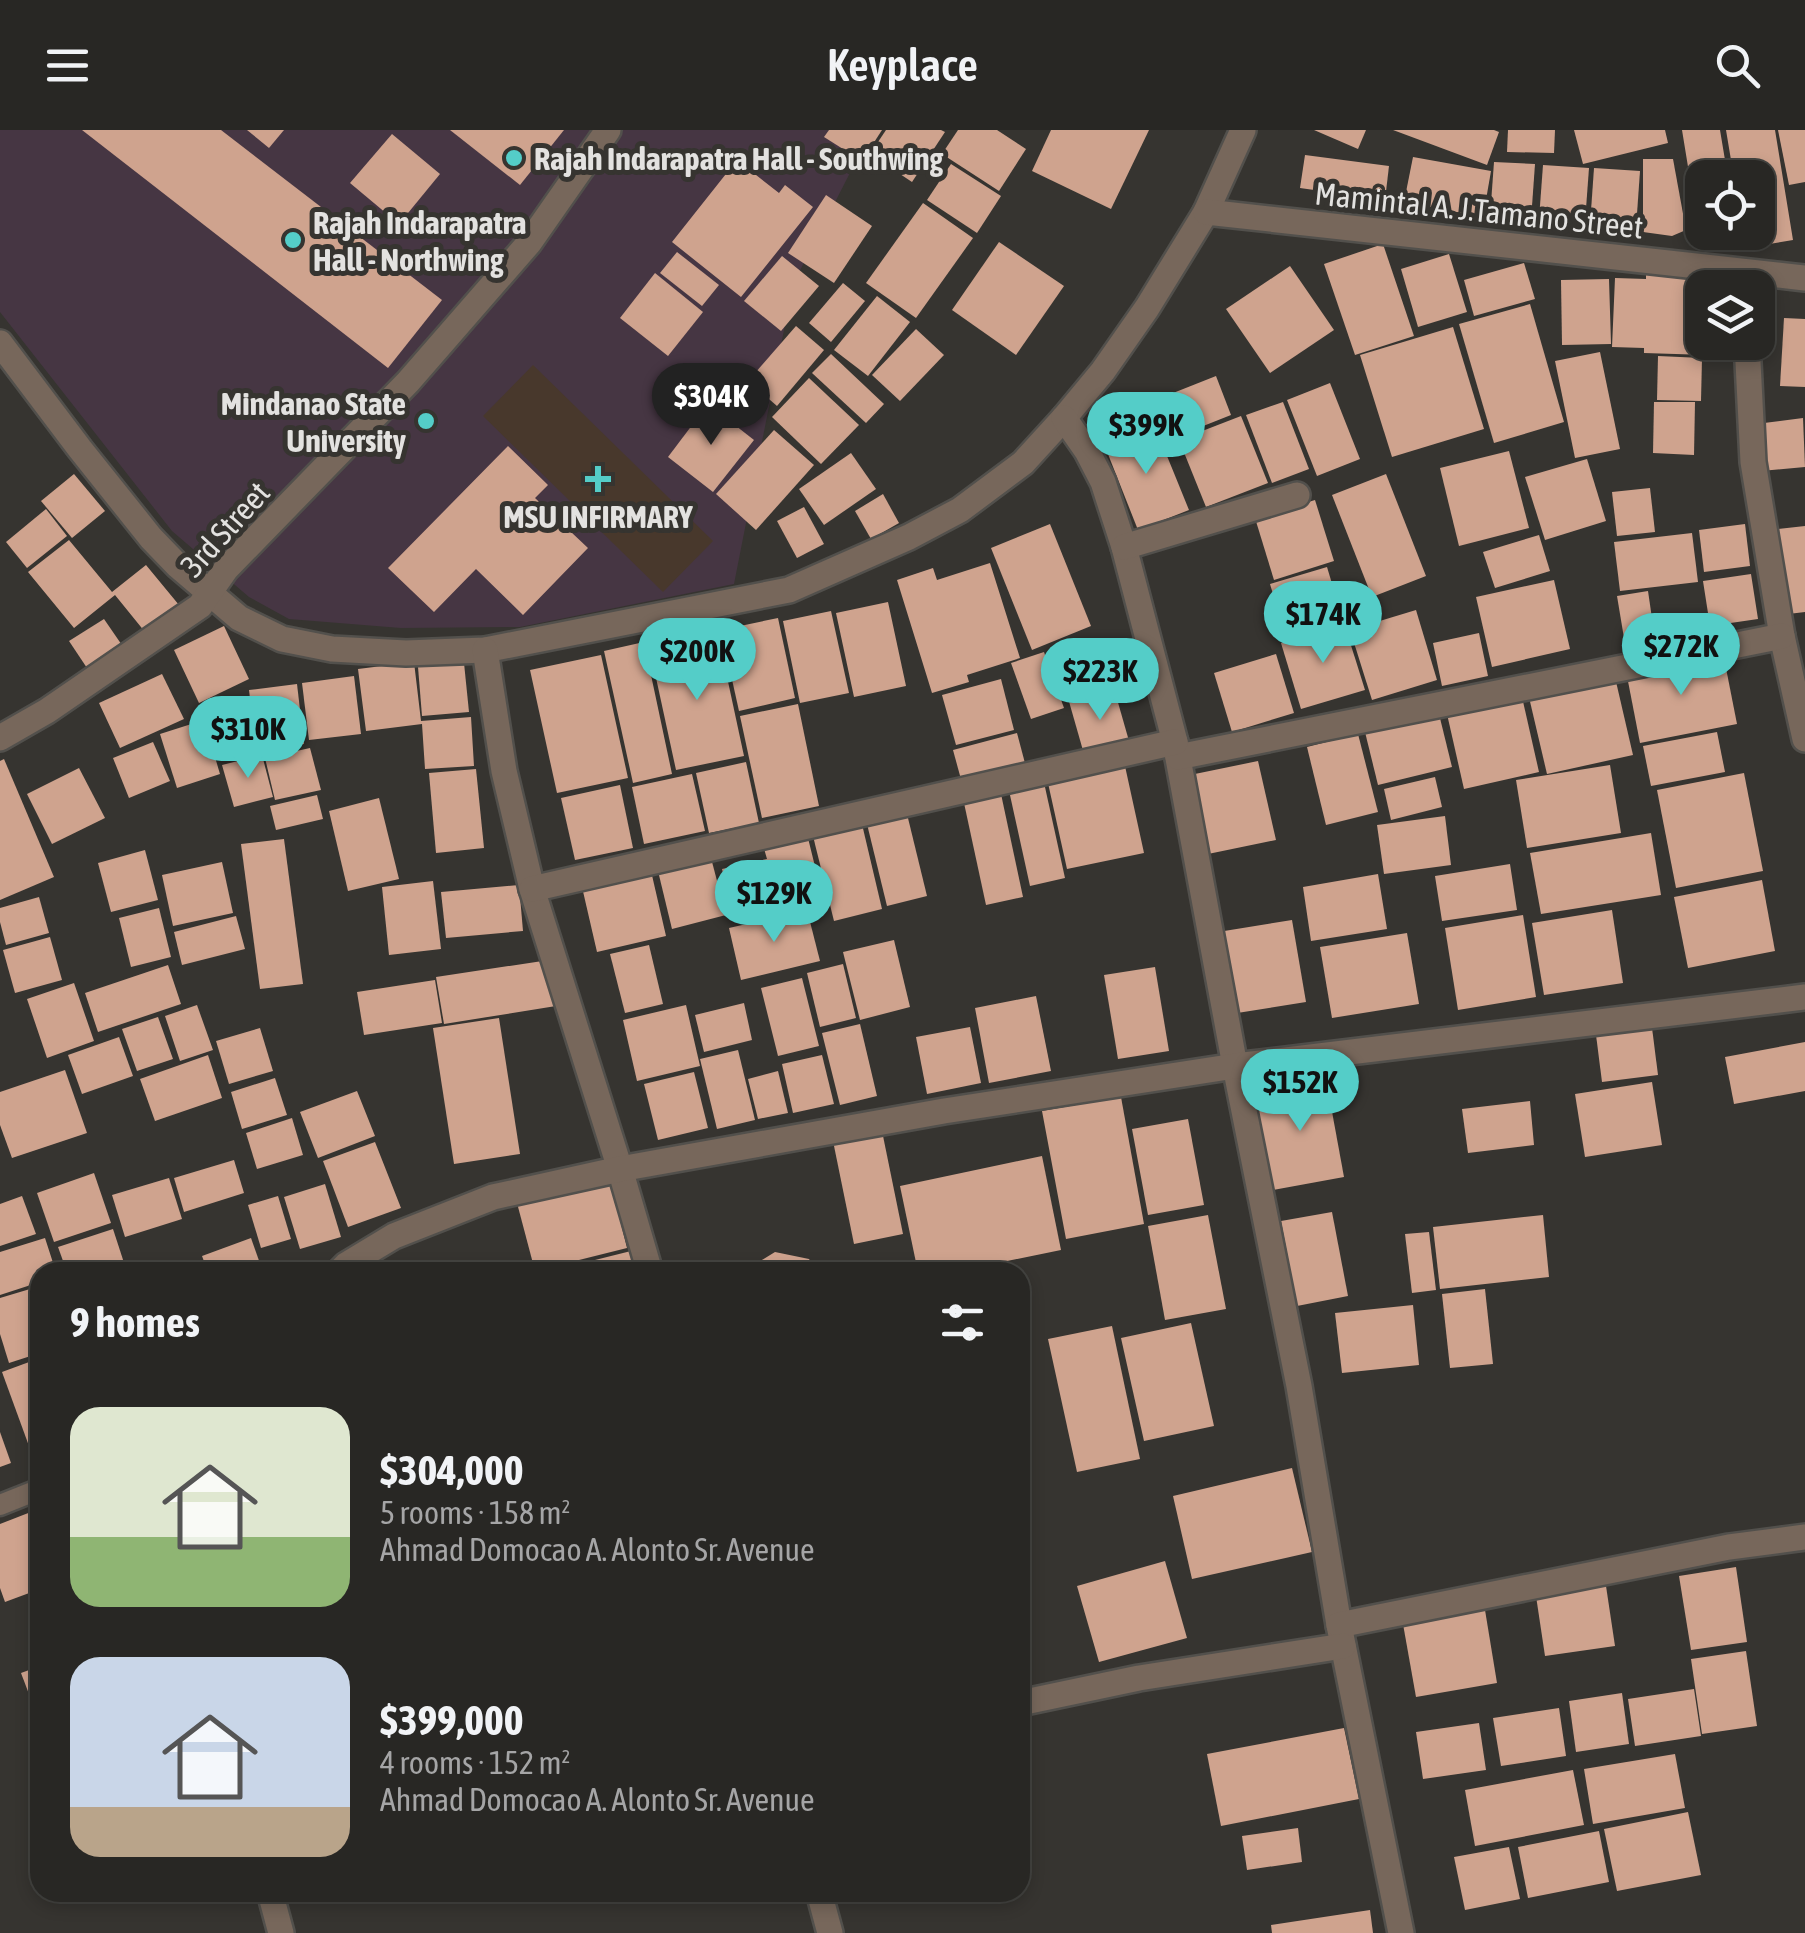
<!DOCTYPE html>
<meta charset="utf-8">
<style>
:root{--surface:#282724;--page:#343331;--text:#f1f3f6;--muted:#a5a5a6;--line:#444441;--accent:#54cdc8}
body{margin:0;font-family:"Asap Condensed",sans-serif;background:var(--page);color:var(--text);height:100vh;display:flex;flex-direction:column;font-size:38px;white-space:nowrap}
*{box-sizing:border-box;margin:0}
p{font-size:32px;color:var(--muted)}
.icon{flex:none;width:55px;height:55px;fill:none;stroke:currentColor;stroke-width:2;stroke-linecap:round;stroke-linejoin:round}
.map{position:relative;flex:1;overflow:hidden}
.side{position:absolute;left:30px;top:1132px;width:1000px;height:640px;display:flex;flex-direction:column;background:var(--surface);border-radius:30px;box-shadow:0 5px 15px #0003,0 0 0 2px var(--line)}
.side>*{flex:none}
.controls{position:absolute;left:1685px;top:30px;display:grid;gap:20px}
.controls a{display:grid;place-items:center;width:90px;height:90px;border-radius:20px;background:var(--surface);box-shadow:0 5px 15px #0003,0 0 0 2px var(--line);font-size:50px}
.price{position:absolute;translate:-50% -85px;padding:0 22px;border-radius:35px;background:var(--accent);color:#111;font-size:32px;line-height:65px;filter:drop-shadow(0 2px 5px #0008)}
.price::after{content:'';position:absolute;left:50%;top:60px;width:30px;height:22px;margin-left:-15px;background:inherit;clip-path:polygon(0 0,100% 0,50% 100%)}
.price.selected{background:#222;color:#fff}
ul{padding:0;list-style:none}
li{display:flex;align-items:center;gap:30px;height:250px;padding:0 40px}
li span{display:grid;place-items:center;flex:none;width:280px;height:200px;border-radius:30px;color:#555}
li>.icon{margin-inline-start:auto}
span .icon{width:120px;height:120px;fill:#fffc;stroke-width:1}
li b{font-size:42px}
h2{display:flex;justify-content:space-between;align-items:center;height:120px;padding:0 40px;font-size:42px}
header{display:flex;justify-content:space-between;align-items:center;height:130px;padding:0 40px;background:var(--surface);font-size:45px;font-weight:600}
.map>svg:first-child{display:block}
</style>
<header><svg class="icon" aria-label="menu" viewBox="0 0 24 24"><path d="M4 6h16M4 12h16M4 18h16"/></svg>Keyplace<svg class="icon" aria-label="search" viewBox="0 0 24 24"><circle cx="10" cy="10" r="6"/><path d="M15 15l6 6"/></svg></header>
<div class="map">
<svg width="1805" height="1803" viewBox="0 0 1805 1803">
<rect width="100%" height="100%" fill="#363430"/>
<path fill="#463643" d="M0,0H872L793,154L734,454L520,497L401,498L289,489L249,467L172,401L0,182Z"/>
<path fill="#48382c" d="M533,235L713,411L663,462L483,286Z"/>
<g fill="#cfa38e">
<path d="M82,0H221L442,170L388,238Z"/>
<path d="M247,0H284L269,18Z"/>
<path d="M450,0H564L520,55Z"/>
<path d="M829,0H882L862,31L824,7Z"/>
<path d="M886,0H941L945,2L912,52L870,24Z"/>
<path d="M958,0H997L1026,19L999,61L942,24Z"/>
<path d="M1051,0H1149L1111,79L1032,41Z"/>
<path d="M1314,0H1366L1358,19Z"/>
<path d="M1393,0H1494L1499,2L1487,35Z"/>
<path d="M1508,0H1555L1554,23L1507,22Z"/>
<path d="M1574,0H1665L1668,13L1583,34Z"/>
<path d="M1682,0H1720L1728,48H1702V98H1698Z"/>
<path d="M1726,0H1775L1793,110L1745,118L1743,102H1758V48H1734Z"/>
<path d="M1778,0H1805V52L1789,55Z"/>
<path d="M392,4L440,44L399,94L350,53Z"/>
<path d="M1305,25L1389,36L1385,70L1300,58Z"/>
<path d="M1413,27L1491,41L1483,87L1404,72Z"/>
<path d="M1643,29H1673L1686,100L1672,106L1643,102Z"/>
<path d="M737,30L779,63L785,55L813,77L741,167L672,112Z"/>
<path d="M1494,32L1535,34L1531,90L1490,87Z"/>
<path d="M951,34L1001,66L977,103L927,70Z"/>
<path d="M1543,35L1589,38L1585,92L1539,89Z"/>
<path d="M1594,38L1640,41L1636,98L1590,95Z"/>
<path d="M826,65L872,96L834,153L788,123Z"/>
<path d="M923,73L973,108L916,188L866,153Z"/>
<path d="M999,112L1064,156L1016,225L952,180Z"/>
<path d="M1383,114L1414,206L1355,225L1324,134Z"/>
<path d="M677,122L719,155L702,176L660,143Z"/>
<path d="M1449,124L1467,182L1418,197L1401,139Z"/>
<path d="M782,126L819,156L781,201L744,171Z"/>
<path d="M1524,133L1535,169L1474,186L1464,150Z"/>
<path d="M1290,136L1334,200L1270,243L1226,179Z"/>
<path d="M655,143L703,182L668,226L620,188Z"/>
<path d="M1646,144L1710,146V158H1702V212H1708L1707,225L1644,223V218L1612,217L1615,148L1646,149Z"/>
<path d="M1609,149L1611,214L1562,215L1561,150Z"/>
<path d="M843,153L865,171L831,212L809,193Z"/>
<path d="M877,166L910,192L868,246L834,220Z"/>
<path d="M1530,174L1564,292L1494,313L1459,194Z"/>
<path d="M1784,188L1805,189V257L1780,256Z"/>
<path d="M796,196L824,220L777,276L748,251Z"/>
<path d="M1453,197L1484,299L1392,327L1360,225Z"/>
<path d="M916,199L944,225L900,271L872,245Z"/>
<path d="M1600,222L1620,319L1575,328L1555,231Z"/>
<path d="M831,224L884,274L866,293L812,243Z"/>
<path d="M1658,226L1702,228L1701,271L1657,270Z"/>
<path d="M1216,246L1231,285L1178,306L1163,267Z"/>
<path d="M809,248L859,295L821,334L772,287Z"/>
<path d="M1330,253L1360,329L1317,346L1287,270Z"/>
<path d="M1283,272L1309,339L1272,353L1246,285Z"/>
<path d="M1654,272H1695L1694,325L1653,323Z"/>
<path d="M708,274L754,310L713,362L668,327Z"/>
<path d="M1241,286L1268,353L1206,377L1179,310Z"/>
<path d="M1803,288L1805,337L1761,341L1756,294Z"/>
<path d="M1154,294L1189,380L1138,400L1104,314Z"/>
<path d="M774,300L814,335L756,400L716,364Z"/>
<path d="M508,316L548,355L535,368L588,418L523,485L476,439L434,482L388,438Z"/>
<path d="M1509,321L1529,398L1459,416L1440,338Z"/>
<path d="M851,323L876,359L824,395L799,359Z"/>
<path d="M1587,329L1606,391L1545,410L1525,347Z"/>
<path d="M74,344L105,381L72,408L41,371Z"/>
<path d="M1386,344L1426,446L1372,467L1332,365Z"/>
<path d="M1650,358L1655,402L1617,406L1612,362Z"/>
<path d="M883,364L899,393L871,409L855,381Z"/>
<path d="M1315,370L1334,431L1274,450L1255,388Z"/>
<path d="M804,377L824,414L797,428L777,391Z"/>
<path d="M46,379L67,406L27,438L6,412Z"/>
<path d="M1050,394L1091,496L1032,520L991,418Z"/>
<path d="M1745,394L1750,436L1704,442L1699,400Z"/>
<path d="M1805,396V482L1780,485L1769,400Z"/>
<path d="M1692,403L1698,452L1620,461L1614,412Z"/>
<path d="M1539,405L1550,441L1495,458L1483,422Z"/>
<path d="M69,410L112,462L146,435L179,475L145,502L115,465L74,498L28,442Z"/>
<path d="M990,433L1020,528L967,545L969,552L932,563L897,450L933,438L937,450Z"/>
<path d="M1327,437L1342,487L1285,504L1270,454Z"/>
<path d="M1751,444L1758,489L1710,496L1703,451Z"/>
<path d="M1554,450L1570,519L1492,537L1476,467Z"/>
<path d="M1648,461L1655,509L1625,514L1617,466Z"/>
<path d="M888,472L906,556L854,567L836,483Z"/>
<path d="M1416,480L1437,550L1372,570L1350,500Z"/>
<path d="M831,481L849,563L800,573L783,491Z"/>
<path d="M778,488L795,568L739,581L721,500Z"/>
<path d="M104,489L126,521L91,544L69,511Z"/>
<path d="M1344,493L1365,560L1301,579L1281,513Z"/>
<path d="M224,496L249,549L199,573L174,520Z"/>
<path d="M1479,503L1488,546L1442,556L1433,513Z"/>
<path d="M718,505L744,626L676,640L650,520Z"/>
<path d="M644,512L672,644L633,653L604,521Z"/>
<path d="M1044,522L1064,578L1031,589L1011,533Z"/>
<path d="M1723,523L1737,594L1640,613L1626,541Z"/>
<path d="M1276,524L1294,583L1232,602L1214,543Z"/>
<path d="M601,525L628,648L557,663L530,540Z"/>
<path d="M414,532L421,591L471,587L474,636L425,639L422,594L366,601L358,539Z"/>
<path d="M464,533L469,582L422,586L418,537Z"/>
<path d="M1614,543L1633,625L1547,644L1528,563Z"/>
<path d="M162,544L184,589L120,618L99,573Z"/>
<path d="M354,546L361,604L309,610L302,553Z"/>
<path d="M1001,549L1014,600L956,615L942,565Z"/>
<path d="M297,554L304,614L256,619L249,560Z"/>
<path d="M1113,555L1131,618L1086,631L1068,568Z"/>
<path d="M1522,567L1539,642L1464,659L1447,584Z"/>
<path d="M240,572L253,619L221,627L208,581Z"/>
<path d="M798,574L819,676L762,688L740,586Z"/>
<path d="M1439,584L1452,637L1378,655L1365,602Z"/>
<path d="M204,590L220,644L177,658L160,604Z"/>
<path d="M1717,602L1725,642L1651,656L1643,616Z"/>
<path d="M1017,603L1026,637L962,653L953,620Z"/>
<path d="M1358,604L1378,682L1326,695L1307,617Z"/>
<path d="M153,612L170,651L129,668L113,628Z"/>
<path d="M310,618L321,660L275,670L265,628Z"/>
<path d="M262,625L273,667L234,677L222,635Z"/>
<path d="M4,629L54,747L0,770V631Z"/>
<path d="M1258,631L1276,710L1208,724L1190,645Z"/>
<path d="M746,632L759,693L709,703L696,643Z"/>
<path d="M1610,635L1621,703L1527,718L1516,650Z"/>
<path d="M1125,636L1144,723L1067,739L1048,653Z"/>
<path d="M79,638L105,688L52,714L27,664Z"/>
<path d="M476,639L484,718L436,723L429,643Z"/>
<path d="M1744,643L1763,741L1676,758L1657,660Z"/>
<path d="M692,644L705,701L644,714L632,657Z"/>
<path d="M1435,647L1442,677L1391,690L1384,659Z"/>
<path d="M1043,648L1065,748L1030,756L1008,656Z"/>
<path d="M620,655L633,718L575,730L561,668Z"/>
<path d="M1001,664L1023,767L986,775L964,673Z"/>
<path d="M317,665L323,689L276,700L270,676Z"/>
<path d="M379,668L399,749L348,761L329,681Z"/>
<path d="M907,684L927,766L887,776L867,694Z"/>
<path d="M1445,686L1451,735L1384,744L1377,695Z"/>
<path d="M861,690L882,779L834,791L812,702Z"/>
<path d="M1651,703L1661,765L1541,784L1530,723Z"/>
<path d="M807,704L824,773L780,783L777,772L732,783L722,739L767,729L763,715Z"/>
<path d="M284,709L303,854L260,859L241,714Z"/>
<path d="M145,720L158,770L111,782L98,733Z"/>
<path d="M711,728L726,785L672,799L658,741Z"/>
<path d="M222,732L233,783L173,796L162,745Z"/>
<path d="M1510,734L1517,780L1442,791L1435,746Z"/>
<path d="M651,741L666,806L597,822L582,757Z"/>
<path d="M1378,744L1387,799L1311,811L1303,757Z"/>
<path d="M1762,750L1775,821L1688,838L1674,767Z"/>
<path d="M433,751L441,819L389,825L382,757Z"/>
<path d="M519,755L523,801L446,808L441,762Z"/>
<path d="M39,767L49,803L6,815L0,792V778Z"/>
<path d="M159,778L171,827L131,837L119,788Z"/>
<path d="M807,780L820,831L741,850L729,798Z"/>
<path d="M1612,780L1623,853L1544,865L1532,793Z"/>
<path d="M1523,785L1536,867L1458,880L1445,798Z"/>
<path d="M236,786L245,819L182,835L174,802Z"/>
<path d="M1292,790L1306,872L1231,884L1218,802Z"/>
<path d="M1407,803L1419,874L1332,888L1320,817Z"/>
<path d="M50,807L62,850L15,863L3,820Z"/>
<path d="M894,810L910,877L860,890L843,822Z"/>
<path d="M649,815L663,874L625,883L610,824Z"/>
<path d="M549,830L556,876L444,894L436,847Z"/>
<path d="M843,834L856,888L820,897L807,843Z"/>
<path d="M168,835L181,874L98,902L85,863Z"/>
<path d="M1155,837L1169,921L1118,929L1104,845Z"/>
<path d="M802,848L819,916L778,926L761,858Z"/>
<path d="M435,850L442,893L364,905L357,862Z"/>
<path d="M74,853L94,911L47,928L27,869Z"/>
<path d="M1036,866L1051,941L989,953L975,878Z"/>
<path d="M744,873L752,910L704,922L695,885Z"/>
<path d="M197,875L213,920L180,931L165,886Z"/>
<path d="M686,875L700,936L637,951L623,890Z"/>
<path d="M158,887L173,929L137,941L122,899Z"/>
<path d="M499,888L520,1024L454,1034L433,898Z"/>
<path d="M1651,890L1658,945L1602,952L1595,897Z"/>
<path d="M860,894L877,966L840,975L822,903Z"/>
<path d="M970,897L981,953L927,964L916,907Z"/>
<path d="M260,898L273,941L229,954L216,911Z"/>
<path d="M119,907L133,946L82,964L68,925Z"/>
<path d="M1805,912V961L1734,974L1725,927Z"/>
<path d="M738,920L755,990L717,999L700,929Z"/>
<path d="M208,925L222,968L155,991L140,949Z"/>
<path d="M822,925L834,974L793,983L782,934Z"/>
<path d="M65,940L87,1003L12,1028L0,995V962Z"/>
<path d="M778,941L788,983L758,989L748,949Z"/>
<path d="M694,942L708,998L658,1010L644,954Z"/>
<path d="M275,948L287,985L242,999L231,962Z"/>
<path d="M1326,949L1344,1047L1273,1060L1255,962Z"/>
<path d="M1652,952L1662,1015L1585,1027L1575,964Z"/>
<path d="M357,961L375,1006L318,1028L300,982Z"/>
<path d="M1121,967L1144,1094L1066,1109L1042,981Z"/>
<path d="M1530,971L1534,1015L1468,1023L1462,979Z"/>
<path d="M292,988L303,1025L257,1039L246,1003Z"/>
<path d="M1188,989L1204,1075L1148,1085L1132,999Z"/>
<path d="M882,1001L903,1104L854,1114L833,1011Z"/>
<path d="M375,1012L401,1078L348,1097L323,1031Z"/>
<path d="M1042,1026L1061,1120L953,1142H918L900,1056Z"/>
<path d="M234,1030L244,1063L184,1082L174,1048Z"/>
<path d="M94,1043L111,1093L54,1112L37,1063Z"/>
<path d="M169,1048L182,1089L125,1107L112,1065Z"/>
<path d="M610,1050L627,1118L535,1141L517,1073Z"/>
<path d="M325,1054L341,1107L300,1119L284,1067Z"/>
<path d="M22,1066L36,1104L0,1116V1074Z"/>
<path d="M278,1066L291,1109L261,1118L248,1075Z"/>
<path d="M1332,1082L1348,1166L1297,1176L1281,1091Z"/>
<path d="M1208,1085L1226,1179L1165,1190L1148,1096Z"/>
<path d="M1543,1085L1549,1147L1440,1159L1433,1097Z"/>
<path d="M113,1099L127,1142H67L58,1117Z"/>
<path d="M1429,1102L1436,1160L1412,1163L1405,1104Z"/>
<path d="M45,1108L56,1142H40V1152L0,1165V1122Z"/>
<path d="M251,1108L263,1142H208L202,1126Z"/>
<path d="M639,1119L644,1142H585L583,1133Z"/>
<path d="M775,1122L809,1129L817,1142H742Z"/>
<path d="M40,1156V1223L9,1233L0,1204V1168Z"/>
<path d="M1485,1159L1493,1234L1450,1238L1442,1164Z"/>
<path d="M1413,1175L1419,1235L1342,1243L1335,1183Z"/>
<path d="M1191,1193L1214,1296L1144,1311L1121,1208Z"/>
<path d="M1112,1196L1140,1329L1077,1342L1048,1209Z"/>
<path d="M40,1228V1336L37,1338L2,1242Z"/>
<path d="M0,1302L11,1333L0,1337Z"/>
<path d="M1292,1338L1312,1422L1192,1449L1173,1366Z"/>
<path d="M36,1380L40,1392V1459L5,1472L0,1458V1394Z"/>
<path d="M1165,1431L1187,1508L1099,1532L1077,1456Z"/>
<path d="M1736,1437L1747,1512L1691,1520L1679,1446Z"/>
<path d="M1606,1456L1615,1516L1545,1526L1536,1466Z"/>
<path d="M1485,1480L1497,1553L1416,1567L1403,1494Z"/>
<path d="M1746,1521L1757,1596L1702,1604L1691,1529Z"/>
<path d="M40,1536V1593L21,1543Z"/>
<path d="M1694,1559L1701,1606L1635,1616L1628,1569Z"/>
<path d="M1622,1563L1629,1614L1576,1622L1569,1571Z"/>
<path d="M1559,1578L1566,1626L1501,1636L1493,1588Z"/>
<path d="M1479,1593L1486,1640L1423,1649L1416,1602Z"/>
<path d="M1344,1598L1359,1669L1221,1696L1207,1624Z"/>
<path d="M1675,1624L1685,1678L1593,1694L1584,1639Z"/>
<path d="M1573,1640L1584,1695L1475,1716L1465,1660Z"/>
<path d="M1688,1682L1701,1745L1617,1761L1604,1699Z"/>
<path d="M1298,1698L1302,1732L1247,1740L1242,1706Z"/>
<path d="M1599,1701L1609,1752L1528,1768L1518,1717Z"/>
<path d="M1509,1717L1520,1769L1465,1780L1454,1727Z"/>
<path d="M1370,1780L1373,1803H1272L1271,1795Z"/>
</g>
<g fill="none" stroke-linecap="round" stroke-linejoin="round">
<defs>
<path id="service" d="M0,1375L40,1359"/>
<g id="minor">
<path d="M1747,212L1753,332L1782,506L1805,609"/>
<path d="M0,213L80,319L151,408L178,436L239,488L282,509L332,519L406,523L485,520L789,460L909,407L960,380L1023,333L1064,288L1103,241L1147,178L1206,82L1243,0"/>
<path d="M1064,288L1087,321L1103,352L1124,417L1175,612L1235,936L1299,1256L1339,1495L1401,1803"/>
<path d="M1124,417L1297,365"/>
<path d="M485,520L504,641L532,759L620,1039L650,1142"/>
<path d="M0,608L47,581L200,476L226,439L408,252L529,113L608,0"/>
<path d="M1178,627L1782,506"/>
<path d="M532,759L1175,612"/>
<path d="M339,1142L346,1135L394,1106L493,1067L620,1039L944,981L1235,936L1805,867"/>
<path d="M1339,1495L1729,1417L1805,1407"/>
<path d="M1020,1573L1139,1548L1343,1516"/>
<path d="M270,1762L281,1803"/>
<path d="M819,1762L830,1803"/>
</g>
<path id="tertiary" d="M1206,82L1805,148"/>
</defs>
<use href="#service" stroke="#52504c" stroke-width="25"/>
<use href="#minor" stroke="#52504c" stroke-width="30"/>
<use href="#tertiary" stroke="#52504c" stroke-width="30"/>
<use href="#service" stroke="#77675b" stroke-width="20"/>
<use href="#minor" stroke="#77675b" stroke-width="25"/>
<use href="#tertiary" stroke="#77675b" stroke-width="25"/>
</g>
<g fill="#54cdc8" stroke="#363430" stroke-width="4">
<circle cx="514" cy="28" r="10"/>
<circle cx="293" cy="110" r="10"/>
<circle cx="426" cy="291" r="10"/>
<path d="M593 334h10v10h10v10h-10v10h-10v-10h-10v-10h10z"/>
</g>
<g text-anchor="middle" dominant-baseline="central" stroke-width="10" stroke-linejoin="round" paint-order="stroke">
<g font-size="32" font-weight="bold" fill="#e3e2e0" stroke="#363430" text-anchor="start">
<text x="534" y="28">Rajah Indarapatra Hall - Southwing</text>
<text x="313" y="92">Rajah Indarapatra<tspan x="313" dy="37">Hall - Northwing</tspan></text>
<text x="406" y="273" text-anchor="end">Mindanao State<tspan x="406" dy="37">University</tspan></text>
<text x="598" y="386" text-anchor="middle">MSU INFIRMARY</text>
</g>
<g font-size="32" fill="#e3e2e0" stroke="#363430">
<text transform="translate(1479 80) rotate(6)">Mamintal A. J.Tamano Street</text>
<text transform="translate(225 399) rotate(-48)">3rd Street</text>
</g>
</g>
</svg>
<div class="controls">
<a><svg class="icon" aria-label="locate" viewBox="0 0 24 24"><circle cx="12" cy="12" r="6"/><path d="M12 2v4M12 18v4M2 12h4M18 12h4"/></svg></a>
<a><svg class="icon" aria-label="layers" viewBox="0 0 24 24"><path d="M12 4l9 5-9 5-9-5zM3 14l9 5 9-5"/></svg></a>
</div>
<b class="price selected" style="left:711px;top:318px">$304K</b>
<b class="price" style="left:1146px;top:347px">$399K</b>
<b class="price" style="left:1323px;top:536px">$174K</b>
<b class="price" style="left:1681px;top:568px">$272K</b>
<b class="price" style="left:697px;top:573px">$200K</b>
<b class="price" style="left:1100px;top:593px">$223K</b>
<b class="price" style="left:248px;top:651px">$310K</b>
<b class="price" style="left:774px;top:815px">$129K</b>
<b class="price" style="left:1300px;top:1004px">$152K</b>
<section class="side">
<h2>9 homes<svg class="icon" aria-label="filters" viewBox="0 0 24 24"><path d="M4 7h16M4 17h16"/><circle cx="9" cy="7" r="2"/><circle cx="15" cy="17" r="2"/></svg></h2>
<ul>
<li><span style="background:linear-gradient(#dfe7d0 65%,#8fb573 0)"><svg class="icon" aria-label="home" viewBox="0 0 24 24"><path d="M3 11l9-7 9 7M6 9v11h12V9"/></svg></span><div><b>$304,000</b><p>5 rooms · 158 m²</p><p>Ahmad Domocao A. Alonto Sr. Avenue</p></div></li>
<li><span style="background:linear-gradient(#c9d6e8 75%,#b9a48a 0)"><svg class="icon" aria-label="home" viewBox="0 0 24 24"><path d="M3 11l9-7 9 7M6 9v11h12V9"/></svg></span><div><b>$399,000</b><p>4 rooms · 152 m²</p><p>Ahmad Domocao A. Alonto Sr. Avenue</p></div></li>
</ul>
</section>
</div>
